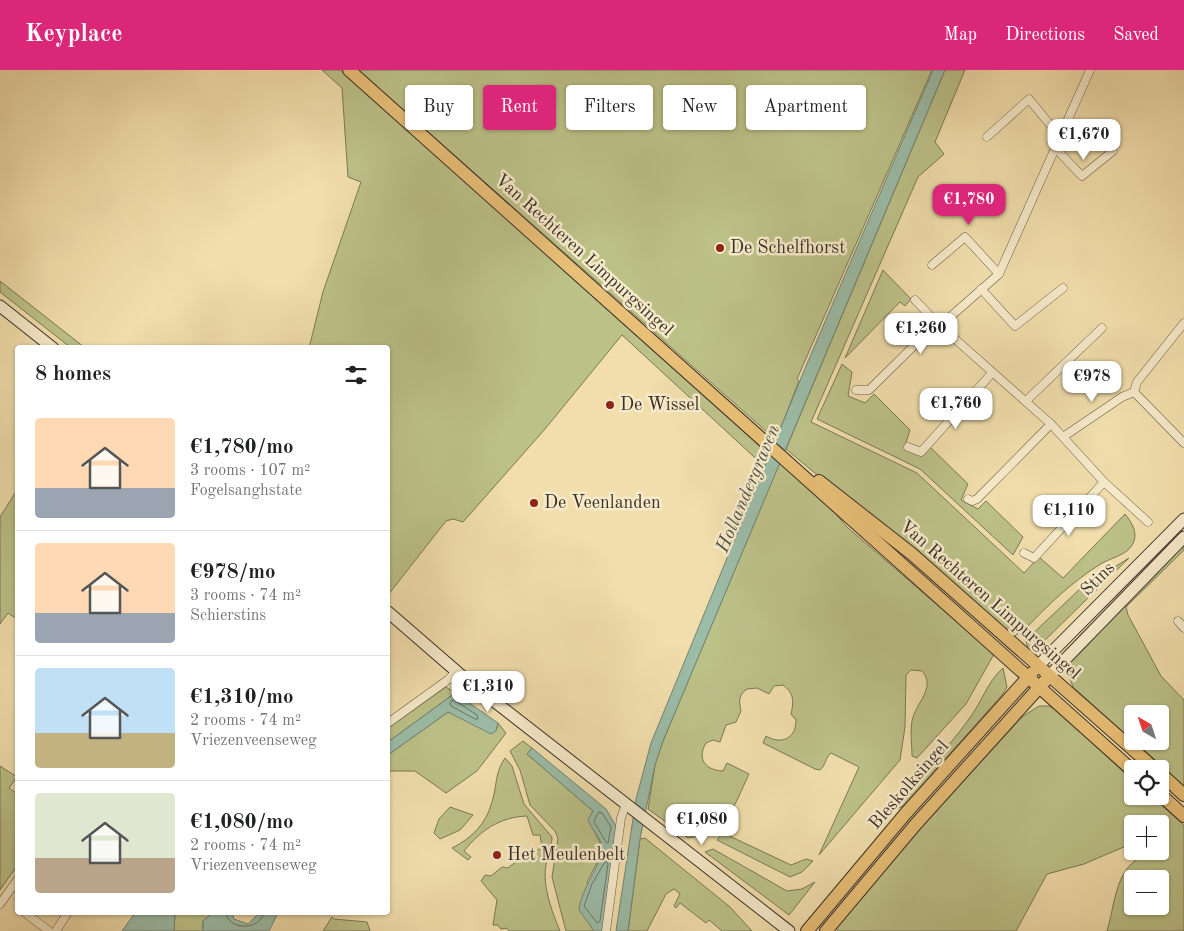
<!DOCTYPE html>
<meta charset="utf-8">
<style>
:root{--surface:#fff;--page:#f6f6f6;--text:#202124;--muted:#757577;--line:#e0e0e0;--accent:#db2777}
body{margin:0;font-family:"Old Standard TT",serif;background:var(--page);color:var(--text);height:100vh;display:flex;flex-direction:column;font-size:19px;white-space:nowrap}
*{box-sizing:border-box;margin:0}
p{font-size:16px;color:var(--muted)}
.icon{flex:none;width:28px;height:28px;fill:none;stroke:currentColor;stroke-width:2;stroke-linecap:round;stroke-linejoin:round}
.map{position:relative;flex:1;overflow:hidden}
.details{position:absolute;left:15px;top:275px;width:375px;height:570px;display:flex;flex-direction:column;background:var(--surface);border-radius:5px;box-shadow:0 1px 4px #0004}
.details>*{flex:none}
.hud{position:absolute;left:405px;top:15px;width:475px;height:45px;display:flex;gap:10px}
.needle{width:32px;rotate:321deg}
.buttons{position:absolute;left:1124px;top:635px;display:grid;gap:10px}
.buttons a{display:grid;place-items:center;width:45px;height:45px;border-radius:5px;background:var(--surface);box-shadow:0 1px 4px #0004;font-size:25px}
.price{position:absolute;translate:-50% -42px;padding:0 11px;border-radius:10px;background:#fff;color:#222;font-size:16px;line-height:32px;filter:drop-shadow(0 1px 2px #0008)}
.price::after{content:'';position:absolute;left:50%;top:30px;width:15px;height:11px;margin-left:-8px;background:inherit;clip-path:polygon(0 0,100% 0,50% 100%)}
.price.current{background:var(--accent);color:#fff}
ul{padding:0;list-style:none}
li{display:flex;align-items:center;gap:15px;height:125px;padding:0 20px}
li+li{border-top:1px solid var(--line)}
li span{display:grid;place-items:center;flex:none;width:140px;height:100px;border-radius:5px;color:#555}
li>.icon{margin-inline-start:auto}
span .icon{width:60px;height:60px;fill:#fffc;stroke-width:1}
li b{font-size:21px}
h2{display:flex;justify-content:space-between;align-items:center;height:60px;padding:0 20px;font-size:21px}
.pill{padding:0 18px;border-radius:5px;background:var(--surface);box-shadow:0 1px 4px #0004;font-size:18px;line-height:45px}
.pill.current{background:var(--accent);color:#fff}
header{display:flex;align-items:center;gap:30px;box-sizing:border-box;height:70px;padding:0 25px;background:var(--accent);color:#fff}
header strong{font-size:24px}
nav{display:flex;gap:28px;margin-inline-start:auto;font-size:18px}
.map>svg:first-child{display:block}
</style>
<header>
<strong>Keyplace</strong>
<nav><a>Map</a><a>Directions</a><a>Saved</a></nav>
</header>
<div class="map">
<svg width="1184" height="861" viewBox="0 0 1184 861">
<rect width="100%" height="100%" fill="#f1deac"/>
<filter id="stains"><feTurbulence type="fractalNoise" baseFrequency=".004" numOctaves="4"/><feColorMatrix values="0 0 0 0 .2 0 0 0 0 .09 0 0 0 0 .02 0 0 0 .5 -.17"/></filter>
<radialGradient id="worn" r=".72"><stop offset=".6" stop-color="#630" stop-opacity="0"/><stop offset="1" stop-color="#630" stop-opacity=".3"/></radialGradient>
<g fill="#bcc188" stroke="#7a7858" fill-rule="evenodd">
<path d="M322,0H340L770,384L765,397L622,265L545,359L463,452L453,449L446,451L388,525V278H309L323,222L361,112L348,107L342,18Z"/>
<path d="M358,0H932L797,309L799,311L776,370Z"/>
<path d="M945,0H965L935,72L944,84L918,107L811,352L917,403L1024,503L1039,487L1063,508L1125,444C1133,454 1140,466 1130,478C1123,486 1108,489 1099,495C1072,512 1048,535 1026,558L1027,560L1024,558L1013,568L786,379Z"/>
<path d="M883,200L911,229L905,236L900,232L845,288Z"/>
<path d="M0,211L84,277H70L0,222Z"/>
<path d="M842,294L852,302L848,326L865,333L874,324L910,360L904,379L921,384L930,377L968,414L961,430L978,439L986,431L1023,467L1013,485L920,399L817,349Z"/>
<path d="M780,392L828,435L847,457L994,584L966,634L917,688L912,686C912,675 910,662 912,651C915,634 937,617 922,601L911,600L906,605L905,657L900,690L819,785L859,697L831,683C825,688 826,695 820,700L815,699L763,673L766,666C781,675 796,669 796,650L791,644C794,631 794,623 783,615L774,616L769,624L757,618L747,619C738,626 739,630 741,641L736,652L726,655L720,672L713,670L706,673C697,688 704,700 723,701L727,693L749,704C734,736 727,763 688,768L648,739L655,695L663,671Z"/>
<path d="M17,420V549L8,543L0,554V447Z"/>
<path d="M1184,473V480L1126,537L1128,545L1161,606L1184,630V716L1134,671H1160V644H1132V670L1073,617L1067,601L1069,591Z"/>
<path d="M1129,488L1041,574L1028,580L1026,570L1081,518Z"/>
<path d="M1003,598L1007,617L1002,625L915,723L903,736L891,742C917,711 945,682 969,649C982,632 987,612 1003,598Z"/>
<path d="M446,617L455,623L388,672V658Z"/>
<path d="M1039,636H1049L1058,641L1132,710V726H1151L1184,755V861H1107C1114,839 1115,805 1135,791L1134,781H1160V754H1132V776H1126L1084,794L1047,804L1016,861H838L833,854L1022,647ZM1132,809H1160V836H1132Z"/>
<path d="M448,642L497,658L498,653L506,663L477,701L446,723L415,701H388V685Z"/>
<path d="M523,671L532,678L527,684L593,741L589,750L601,775L600,787L587,812L594,861H566L552,807L558,768L555,761L530,735L520,700L510,681Z"/>
<path d="M505,688L512,696L524,734L552,767C552,777 548,785 546,795C542,815 552,842 560,861H509L507,858L501,859L498,855H493L497,830L481,811L485,805L491,806L502,797L508,798L518,790H524L542,777L540,765H533L527,746C500,747 481,760 464,781L471,787L468,790L452,778C472,768 486,754 492,732C497,716 495,702 505,688Z"/>
<path d="M0,696L17,707L9,718L17,724V796L0,820Z"/>
<path d="M450,737L473,745L460,760L440,769L434,763L439,749Z"/>
<path d="M723,763L791,795L806,789L813,791L802,802L790,807L717,770Z"/>
<path d="M645,768L730,837L752,861H722L709,850L706,853L680,833L676,838L674,836L680,824L674,819L666,824L647,861H628L640,769Z"/>
<path d="M713,779L787,821L802,819L815,812L789,845L705,782Z"/>
<path d="M175,843H214L203,851V861H174Z"/>
<path d="M332,847L334,849L367,852L370,861H323Z"/>
</g>
<g fill="#9bbca7" stroke="#748374">
<path d="M933,0H945L663,671L655,695L640,769L628,861H616L636,729L651,673L806,296Z"/>
<path d="M455,623L498,653L496,661L491,664L448,642L388,685V672Z"/>
<path d="M532,678L606,739L616,756L603,861H594L579,840C580,819 605,792 601,774C599,765 591,759 588,750L593,741L527,684Z"/>
<path d="M214,842L232,843L234,849L248,854L259,843H278L269,861H203V851Z"/>
<path d="M135,843H175L174,861H122Z"/>
</g>
<g fill="none" stroke-linecap="round" stroke-linejoin="round">
<g stroke="#6a7568" stroke-width="1">
<path d="M454,630L477,645L478,649H475L451,636L450,633Z"/>
<path d="M599,742L602,743L611,757L608,773L606,772L594,752Z"/>
<path d="M606,791L608,794L600,851L597,853L584,836L592,814Z"/>
<path d="M226,842C227,861 261,861 264,842"/>
</g>
<defs>
<g id="street">
<path d="M987,67L1029,29L1061,68"/>
<path d="M1056,79L1082,106L1113,81"/>
<path d="M932,195L965,167L999,204"/>
<path d="M981,219L1015,256L1063,218"/>
<path d="M937,253L1051,354L1104,412L1148,452"/>
<path d="M941,255L999,204L1090,0"/>
<path d="M856,320H869L937,253L915,230"/>
<path d="M1134,322L1184,373"/>
<path d="M1026,331L1102,258"/>
<path d="M1063,367L1122,327L1134,322L1137,312L1184,253"/>
<path d="M908,377L921,382L992,303"/>
<path d="M968,429L972,431L977,429L1051,354"/>
<path d="M1024,483L1034,488L1104,412"/>
<path d="M1178,551L1184,558"/>
<path d="M388,653L449,609L457,600"/>
<path d="M0,834L18,809"/>
<path d="M24,842L49,861"/>
<path d="M56,861L68,842"/>
<path d="M606,861L621,748L626,734"/>
</g>
<g id="secondary">
<path d="M0,236L53,278"/>
<path d="M388,542L463,607L789,861"/>
<path d="M1039,595L1184,449"/>
<path d="M1050,605L1184,467"/>
</g>
<g id="primary">
<path d="M349,0L1132,700"/>
<path d="M819,411L912,484L1155,699"/>
<path d="M1160,703L1184,725"/>
<path d="M1160,724L1184,746"/>
<path d="M807,861L906,743L1032,603"/>
<path d="M826,861L916,754L1045,611"/>
</g>
</defs>
<use href="#street" stroke="#675a49" stroke-width="9"/>
<use href="#secondary" stroke="#392e28" stroke-width="13"/>
<use href="#primary" stroke="#392e28" stroke-width="14"/>
<use href="#street" stroke="#f6eac9" stroke-width="8"/>
<use href="#secondary" stroke="#f6eac9" stroke-width="11"/>
<use href="#primary" stroke="#e8bf76" stroke-width="12"/>
</g>
<g fill="#8f2418" stroke="#f6eac9" stroke-width="2">
<circle cx="720" cy="178" r="5"/>
<circle cx="610" cy="335" r="5"/>
<circle cx="534" cy="433" r="5"/>
<circle cx="497" cy="785" r="5"/>
</g>
<g text-anchor="middle" dominant-baseline="central" stroke-width="5" stroke-linejoin="round" paint-order="stroke">
<g font-size="18" fill="#392e28" stroke="#f6eac9" text-anchor="start">
<text x="730" y="178">De Schelfhorst</text>
<text x="620" y="335">De Wissel</text>
<text x="544" y="433">De Veenlanden</text>
<text x="507" y="785">Het Meulenbelt</text>
</g>
<g font-size="18" fill="#392e28" stroke="#f6eac9">
<text transform="translate(584 185) rotate(42)">Van Rechteren Limpurgsingel</text>
<text transform="translate(1098 509) rotate(-45)">Stins</text>
<text transform="translate(990 530) rotate(41)">Van Rechteren Limpurgsingel</text>
<text transform="translate(909 715) rotate(-49)">Bleskolksingel</text>
</g>
<g font-size="19" font-style="italic" fill="#525248" stroke="#f6eac9">
<text transform="translate(749 419) rotate(-67)">Hollandergraven</text>
</g>
</g>
<rect width="100%" height="100%" filter="url(#stains)"/>
<rect width="100%" height="100%" fill="url(#worn)"/>
</svg>
<div class="buttons">
<a><svg class="needle" viewBox="-14 -14 28 28"><path d="M0-13l5 13h-10z" fill="#e53935"/><path d="M0 13l5-13h-10z" fill="#757577"/></svg></a>
<a><svg class="icon" aria-label="locate" viewBox="0 0 24 24"><circle cx="12" cy="12" r="6"/><path d="M12 2v4M12 18v4M2 12h4M18 12h4"/></svg></a>
<a>+</a>
<a>−</a>
</div>
<b class="price" style="left:1084px;top:91px">€1,670</b>
<b class="price current" style="left:969px;top:156px">€1,780</b>
<b class="price" style="left:921px;top:285px">€1,260</b>
<b class="price" style="left:1092px;top:333px">€978</b>
<b class="price" style="left:956px;top:360px">€1,760</b>
<b class="price" style="left:1069px;top:467px">€1,110</b>
<b class="price" style="left:488px;top:643px">€1,310</b>
<b class="price" style="left:702px;top:776px">€1,080</b>
<div class="hud">
<a class="pill">Buy</a>
<a class="pill current">Rent</a>
<a class="pill">Filters</a>
<a class="pill">New</a>
<a class="pill">Apartment</a>
</div>
<section class="details">
<h2>8 homes<svg class="icon" aria-label="filters" viewBox="0 0 24 24"><path d="M4 7h16M4 17h16"/><circle cx="9" cy="7" r="2"/><circle cx="15" cy="17" r="2"/></svg></h2>
<ul>
<li><span style="background:linear-gradient(#ffd9b3 70%,#9aa5b1 0)"><svg class="icon" aria-label="home" viewBox="0 0 24 24"><path d="M3 11l9-7 9 7M6 9v11h12V9"/></svg></span><div><b>€1,780/mo</b><p>3 rooms · 107 m²</p><p>Fogelsanghstate</p></div></li>
<li><span style="background:linear-gradient(#ffd9b3 70%,#9aa5b1 0)"><svg class="icon" aria-label="home" viewBox="0 0 24 24"><path d="M3 11l9-7 9 7M6 9v11h12V9"/></svg></span><div><b>€978/mo</b><p>3 rooms · 74 m²</p><p>Schierstins</p></div></li>
<li><span style="background:linear-gradient(#bfe0f5 65%,#c2b280 0)"><svg class="icon" aria-label="home" viewBox="0 0 24 24"><path d="M3 11l9-7 9 7M6 9v11h12V9"/></svg></span><div><b>€1,310/mo</b><p>2 rooms · 74 m²</p><p>Vriezenveenseweg</p></div></li>
<li><span style="background:linear-gradient(#dfe7d0 65%,#b9a48a 0)"><svg class="icon" aria-label="home" viewBox="0 0 24 24"><path d="M3 11l9-7 9 7M6 9v11h12V9"/></svg></span><div><b>€1,080/mo</b><p>2 rooms · 74 m²</p><p>Vriezenveenseweg</p></div></li>
</ul>
</section>
</div>
